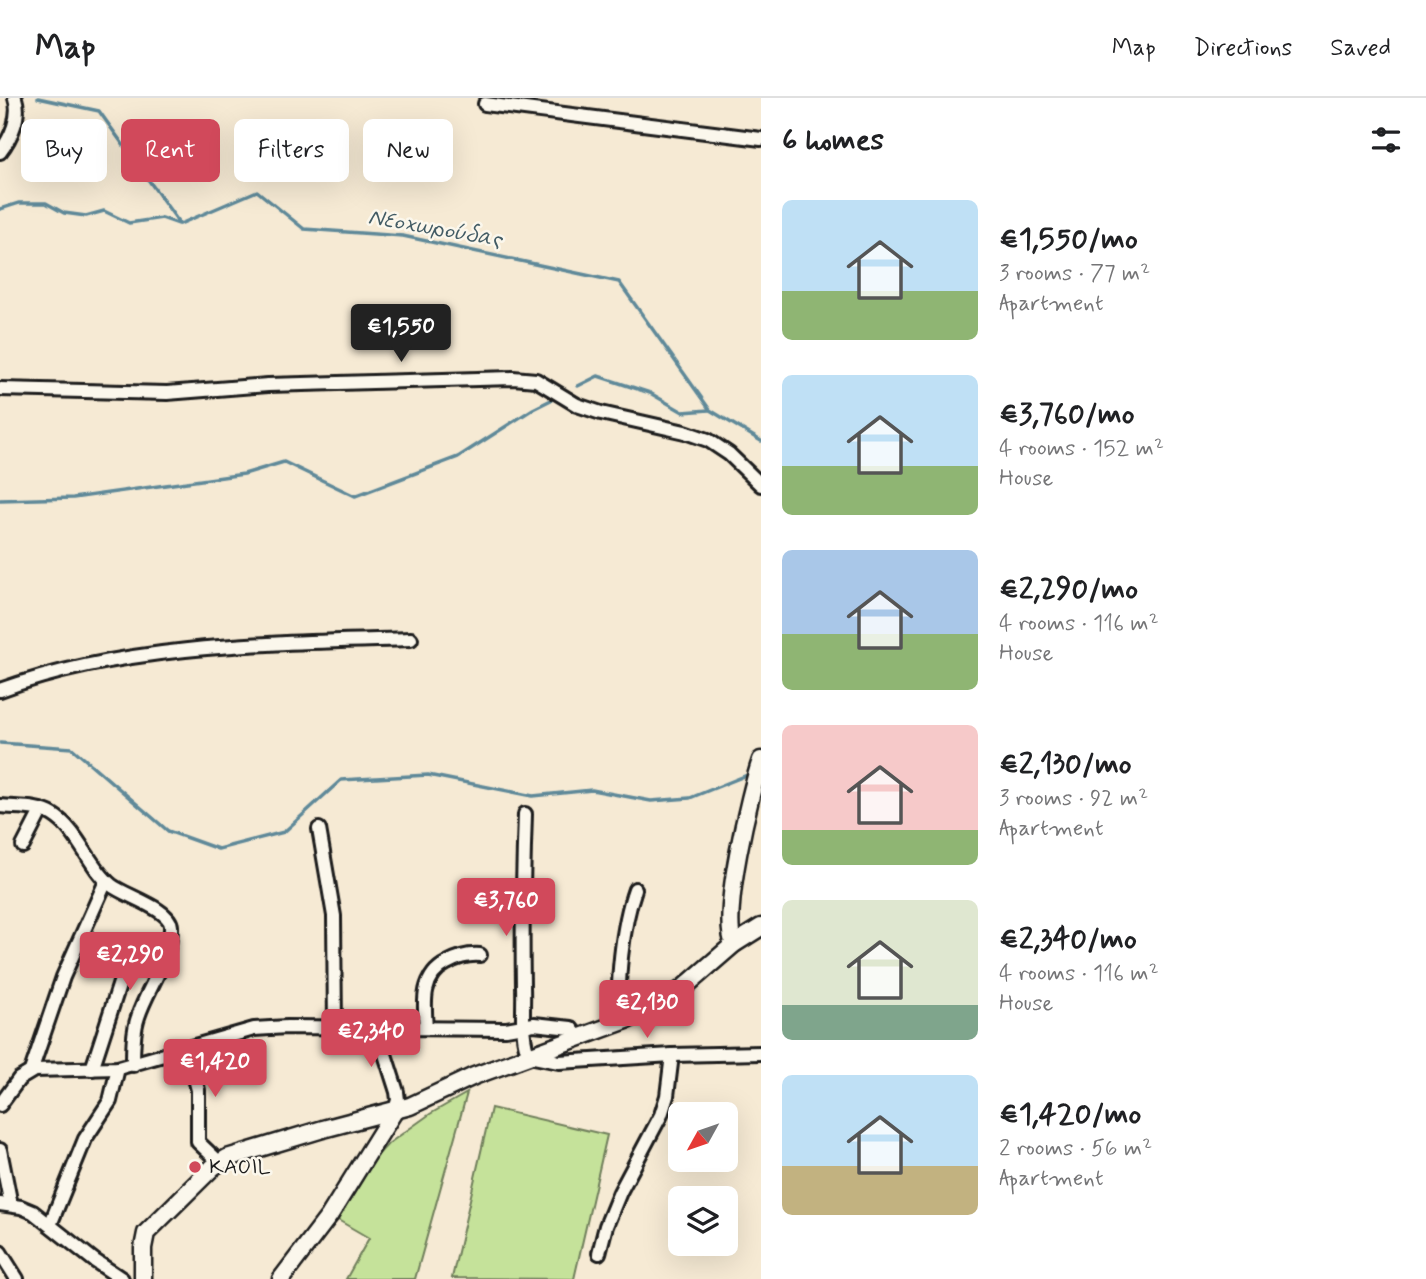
<!DOCTYPE html>
<meta charset="utf-8">
<style>
:root{--surface:#fff;--page:#f6f6f6;--text:#202124;--muted:#757577;--line:#e0e0e0;--accent:#d1495b}
body{margin:0;font-family:Mynerve,sans-serif;background:var(--page);color:var(--text);height:100vh;display:flex;flex-direction:column;font-size:26px;white-space:nowrap}
*{box-sizing:border-box;margin:0}
p{font-size:23px;color:var(--muted)}
.icon{flex:none;width:38px;height:38px;fill:none;stroke:currentColor;stroke-width:2;stroke-linecap:round;stroke-linejoin:round}
.map{position:relative;flex:1;overflow:hidden}
.drawer{display:flex;flex-direction:column;background:var(--surface);width:665px}
.drawer>*{flex:none}
.hud{position:absolute;left:21px;top:21px;width:634px;height:63px;display:flex;gap:14px}
.needle{width:46px;rotate:230deg}
.buttons{position:absolute;left:668px;top:1004px;display:grid;gap:14px}
.buttons a{display:grid;place-items:center;width:70px;height:70px;border-radius:10px;background:var(--surface);box-shadow:0 7px 28px #0002;font-size:35px}
.price{position:absolute;translate:-50% -60px;padding:0 16px;border-radius:7px;background:var(--accent);color:#fff;font-size:23px;line-height:46px;filter:drop-shadow(0 2px 4px #0008)}
.price::after{content:'';position:absolute;left:50%;top:42px;width:21px;height:16px;margin-left:-10px;background:inherit;clip-path:polygon(0 0,100% 0,50% 100%)}
.price.selected{background:#222;color:#fff}
ul{padding:0;list-style:none}
li{display:flex;align-items:center;gap:21px;height:175px;padding:0 21px}
li span{display:grid;place-items:center;flex:none;width:196px;height:140px;border-radius:10px;color:#555}
li>.icon{margin-inline-start:auto}
span .icon{width:84px;height:84px;fill:#fffc;stroke-width:1}
li b{font-size:30px}
h2{display:flex;justify-content:space-between;align-items:center;height:84px;padding:0 21px;font-size:30px}
.tag{padding:0 24px;border-radius:10px;background:var(--surface);box-shadow:0 7px 28px #0002;font-size:24px;line-height:63px}
.tag.selected{background:var(--accent);color:#fff}
header{display:flex;align-items:center;gap:42px;box-sizing:border-box;height:98px;padding:0 35px;background:var(--surface);border-bottom:2px solid var(--line)}
header strong{font-size:33px}
nav{display:flex;gap:38px;margin-inline-start:auto;font-size:24px}
main{display:flex;flex:1;min-height:0}
.map>svg:first-child{display:block}
</style>
<header>
<strong>Map</strong>
<nav><a>Map</a><a>Directions</a><a>Saved</a></nav>
</header>
<main>
<div class="map">
<svg width="761" height="1181" viewBox="0 0 761 1181">
<rect width="100%" height="100%" fill="#f6ead4"/>
<filter id="ink" filterUnits="userSpaceOnUse"><feTurbulence type="fractalNoise" baseFrequency=".0143" numOctaves="2"/><feDisplacementMap in="SourceGraphic" scale="14" xChannelSelector="R" yChannelSelector="G"/><feConvolveMatrix kernelMatrix="1 2 1 2 8 2 1 2 1" color-interpolation-filters="sRGB"/></filter>
<g filter="url(#ink)">
<g fill="#c5e29a" stroke="#707f5b" stroke-width="2">
<path d="M467,995L415,1181H346L369,1140L338,1122L376,1059L388,1046L430,1016Z"/>
<path d="M491,1010L607,1037L574,1181L452,1180Z"/>
</g>
<g fill="none" stroke-linecap="round" stroke-linejoin="round">
<g stroke="#5f8999" stroke-width="3.5">
<path d="M38,0L99,13L180,126L257,93L304,131L403,138L619,184L710,312L761,343"/>
<path d="M0,111L19,105H46L64,115L86,118L104,113L129,125L162,120L179,126"/>
<path d="M578,288L598,278L650,295L683,314L709,312"/>
<path d="M0,402L73,400L244,376L284,364L355,398L458,359L533,311L557,299"/>
<path d="M0,645L72,650L168,733L218,751L284,734L341,682L428,677L533,698L592,692L651,703L690,700L752,675"/>
</g>
<defs>
<g id="minor">
<path d="M485,6L761,41"/>
<path d="M0,54C11,40 21,18 15,0"/>
<path d="M0,291L167,295L268,287L513,280L536,282L577,307L601,315L685,334L708,342L729,356L761,387"/>
<path d="M0,592C128,545 276,545 411,541"/>
<path d="M0,708C16,710 39,708 53,717C79,733 88,768 111,787C125,798 170,811 171,828C172,860 147,890 138,919C133,933 133,952 133,967"/>
<path d="M525,716C523,773 522,831 523,888C524,911 520,937 529,958L559,964L672,957L761,955"/>
<path d="M319,731L334,818L335,931"/>
<path d="M23,748L41,713"/>
<path d="M621,924C615,889 623,825 635,791"/>
<path d="M426,930C424,905 421,878 447,865C458,859 468,856 480,857"/>
<path d="M377,931L397,994L398,1002L395,1012"/>
<path d="M187,950L198,992V1044L219,1064"/>
<path d="M92,971L127,863"/>
<path d="M31,973L63,879L106,783"/>
<path d="M0,1007L19,981L34,972L118,970L254,931L287,929L506,931L534,926L571,930L579,940"/>
<path d="M0,1052L11,1107"/>
<path d="M0,1106L21,1109L33,1114L95,1163L122,1181"/>
<path d="M50,1127L85,1041L110,1003L118,970"/>
<path d="M0,1154L17,1181"/>
<path d="M599,1155L606,1128L620,1094L661,1017L667,998L672,957"/>
</g>
<g id="tertiary">
<path d="M734,846C720,819 750,694 761,662"/>
<path d="M143,1181V1150L146,1135L213,1069L227,1060L323,1031L410,1008L474,978L627,922L661,905L682,891L734,846L761,829"/>
<path d="M281,1181L329,1118L395,1012"/>
</g>
</defs>
<use href="#minor" stroke="#1c1c1c" stroke-width="18"/>
<use href="#tertiary" stroke="#1c1c1c" stroke-width="21"/>
<use href="#minor" stroke="#fbf7ec" stroke-width="12"/>
<use href="#tertiary" stroke="#fbf7ec" stroke-width="16"/>
</g>
</g>
<circle fill="#d1495b" stroke="#fbf7ec" stroke-width="2.5" cx="195" cy="1069" r="7"/>
<g text-anchor="middle" dominant-baseline="central" stroke-width="5" stroke-linejoin="round" paint-order="stroke">
<g font-size="21" fill="#1c1c1c" stroke="#fbf7ec" text-anchor="start">
<text x="209" y="1069">KAOIL</text>
</g>
<g font-size="23" font-style="italic" fill="#435c65" stroke="#fbf7ec">
<text transform="translate(435 131) rotate(10)">Νεοχωρούδας</text>
</g>
</g>
</svg>
<div class="buttons">
<a><svg class="needle" viewBox="-14 -14 28 28"><path d="M0-13l5 13h-10z" fill="#e53935"/><path d="M0 13l5-13h-10z" fill="#757577"/></svg></a>
<a><svg class="icon" aria-label="layers" viewBox="0 0 24 24"><path d="M12 4l9 5-9 5-9-5zM3 14l9 5 9-5"/></svg></a>
</div>
<b class="price selected" style="left:401px;top:266px">€1,550</b>
<b class="price" style="left:506px;top:840px">€3,760</b>
<b class="price" style="left:130px;top:894px">€2,290</b>
<b class="price" style="left:647px;top:942px">€2,130</b>
<b class="price" style="left:371px;top:971px">€2,340</b>
<b class="price" style="left:215px;top:1001px">€1,420</b>
<div class="hud">
<a class="tag">Buy</a>
<a class="tag selected">Rent</a>
<a class="tag">Filters</a>
<a class="tag">New</a>
</div>
</div>
<section class="drawer">
<h2>6 homes<svg class="icon" aria-label="filters" viewBox="0 0 24 24"><path d="M4 7h16M4 17h16"/><circle cx="9" cy="7" r="2"/><circle cx="15" cy="17" r="2"/></svg></h2>
<ul>
<li><span style="background:linear-gradient(#bfe0f5 65%,#8fb573 0)"><svg class="icon" aria-label="home" viewBox="0 0 24 24"><path d="M3 11l9-7 9 7M6 9v11h12V9"/></svg></span><div><b>€1,550/mo</b><p>3 rooms · 77 m²</p><p>Apartment</p></div></li>
<li><span style="background:linear-gradient(#bfe0f5 65%,#8fb573 0)"><svg class="icon" aria-label="home" viewBox="0 0 24 24"><path d="M3 11l9-7 9 7M6 9v11h12V9"/></svg></span><div><b>€3,760/mo</b><p>4 rooms · 152 m²</p><p>House</p></div></li>
<li><span style="background:linear-gradient(#a9c7e8 60%,#8fb573 0)"><svg class="icon" aria-label="home" viewBox="0 0 24 24"><path d="M3 11l9-7 9 7M6 9v11h12V9"/></svg></span><div><b>€2,290/mo</b><p>4 rooms · 116 m²</p><p>House</p></div></li>
<li><span style="background:linear-gradient(#f6c9c9 75%,#8fb573 0)"><svg class="icon" aria-label="home" viewBox="0 0 24 24"><path d="M3 11l9-7 9 7M6 9v11h12V9"/></svg></span><div><b>€2,130/mo</b><p>3 rooms · 92 m²</p><p>Apartment</p></div></li>
<li><span style="background:linear-gradient(#dfe7d0 75%,#7fa58c 0)"><svg class="icon" aria-label="home" viewBox="0 0 24 24"><path d="M3 11l9-7 9 7M6 9v11h12V9"/></svg></span><div><b>€2,340/mo</b><p>4 rooms · 116 m²</p><p>House</p></div></li>
<li><span style="background:linear-gradient(#bfe0f5 65%,#c2b280 0)"><svg class="icon" aria-label="home" viewBox="0 0 24 24"><path d="M3 11l9-7 9 7M6 9v11h12V9"/></svg></span><div><b>€1,420/mo</b><p>2 rooms · 56 m²</p><p>Apartment</p></div></li>
</ul>
</section>
</main>
